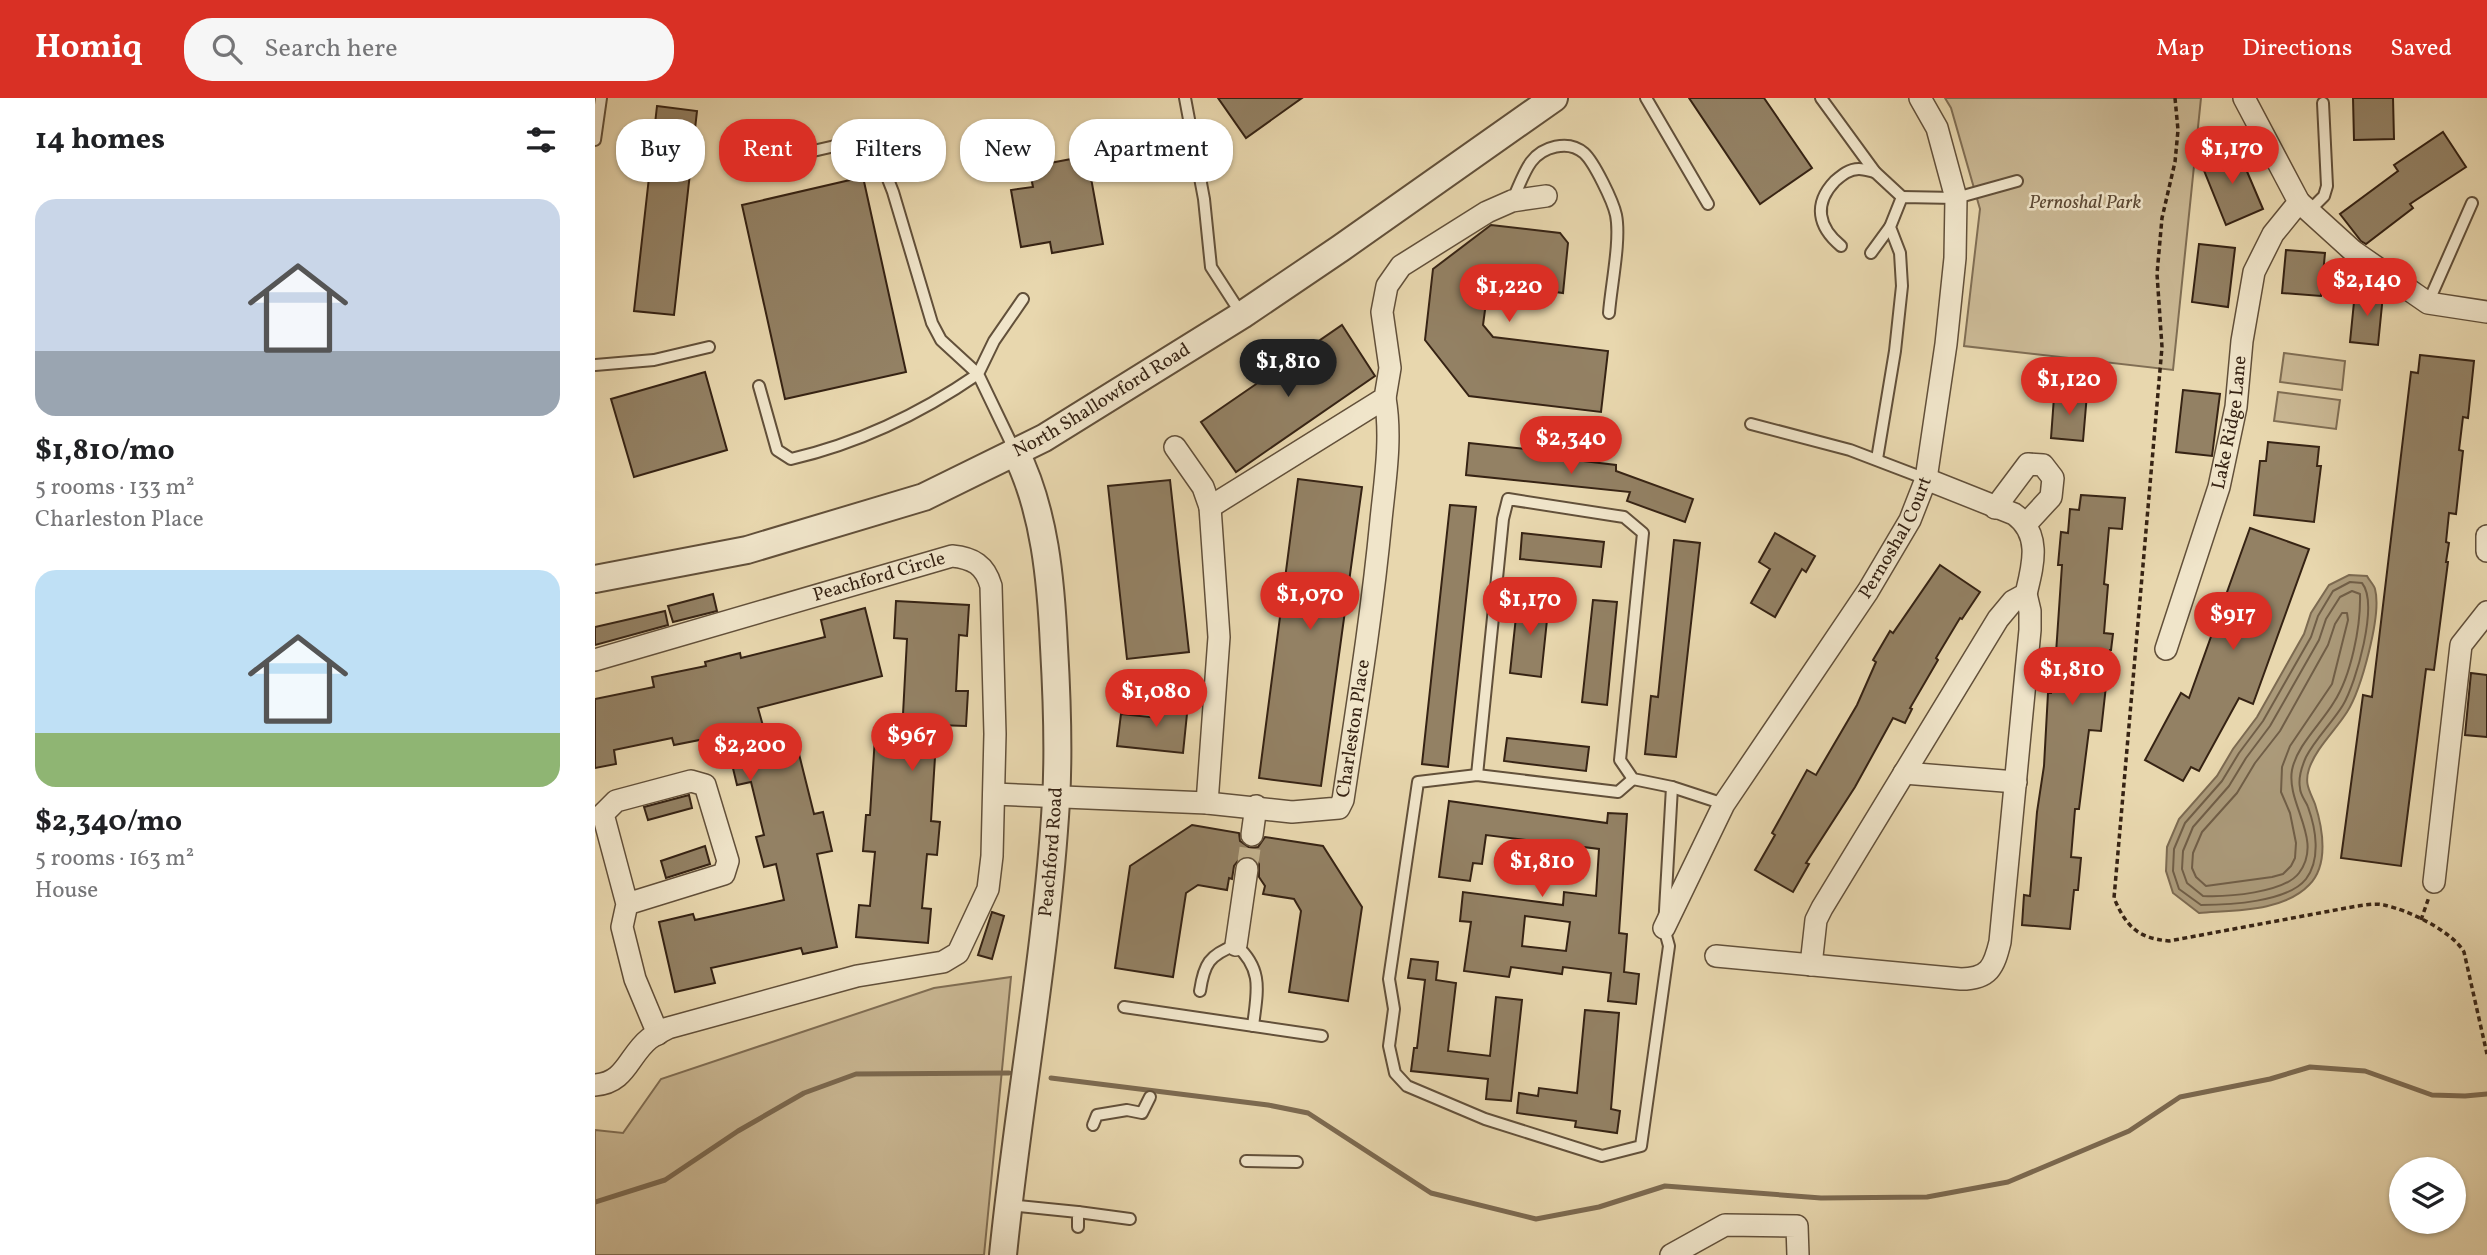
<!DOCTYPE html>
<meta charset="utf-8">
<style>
:root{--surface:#fff;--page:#f6f6f6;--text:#202124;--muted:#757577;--accent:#d93025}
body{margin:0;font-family:Vollkorn,serif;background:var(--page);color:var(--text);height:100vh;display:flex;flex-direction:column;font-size:26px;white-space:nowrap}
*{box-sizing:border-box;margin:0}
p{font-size:23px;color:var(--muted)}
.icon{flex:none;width:38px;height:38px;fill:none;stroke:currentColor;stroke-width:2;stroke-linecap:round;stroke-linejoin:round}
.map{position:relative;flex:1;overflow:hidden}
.side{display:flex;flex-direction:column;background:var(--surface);width:595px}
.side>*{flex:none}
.guide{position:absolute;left:21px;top:21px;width:665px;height:63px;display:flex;gap:14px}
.fabs{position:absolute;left:1794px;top:1059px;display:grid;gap:14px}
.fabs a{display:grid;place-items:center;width:77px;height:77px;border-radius:50%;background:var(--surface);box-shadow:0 2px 5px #0004;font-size:35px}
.price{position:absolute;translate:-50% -60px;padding:0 16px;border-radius:24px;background:var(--accent);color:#fff;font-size:23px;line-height:46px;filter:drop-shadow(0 2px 4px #0008)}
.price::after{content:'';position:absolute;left:50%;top:42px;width:21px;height:16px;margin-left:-10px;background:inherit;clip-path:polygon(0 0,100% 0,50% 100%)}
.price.on{background:#222;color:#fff}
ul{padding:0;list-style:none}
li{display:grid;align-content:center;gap:14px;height:371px;padding:0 35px}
li span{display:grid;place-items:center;height:217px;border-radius:21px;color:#555}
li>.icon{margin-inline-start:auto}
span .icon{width:126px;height:126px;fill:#fffc;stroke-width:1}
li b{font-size:30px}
h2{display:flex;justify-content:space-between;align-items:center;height:84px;padding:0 35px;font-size:30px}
.chip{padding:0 24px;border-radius:28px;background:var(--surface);box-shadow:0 2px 5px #0004;font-size:24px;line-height:63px}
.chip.on{background:var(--accent);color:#fff}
header{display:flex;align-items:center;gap:42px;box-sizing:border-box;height:98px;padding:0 35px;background:var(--accent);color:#fff}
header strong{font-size:33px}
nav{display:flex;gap:38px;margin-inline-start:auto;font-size:24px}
.search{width:490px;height:63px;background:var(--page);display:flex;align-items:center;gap:18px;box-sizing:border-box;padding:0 24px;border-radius:28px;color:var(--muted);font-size:26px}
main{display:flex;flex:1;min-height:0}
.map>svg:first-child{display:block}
</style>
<header>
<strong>Homiq</strong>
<div class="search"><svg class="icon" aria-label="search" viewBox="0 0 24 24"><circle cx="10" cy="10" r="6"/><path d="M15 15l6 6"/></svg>Search here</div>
<nav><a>Map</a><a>Directions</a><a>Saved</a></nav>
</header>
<main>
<section class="side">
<h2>14 homes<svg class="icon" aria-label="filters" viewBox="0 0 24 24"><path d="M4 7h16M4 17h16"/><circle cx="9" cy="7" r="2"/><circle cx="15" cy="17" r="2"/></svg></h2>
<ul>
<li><span style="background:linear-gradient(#c9d6e8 70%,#9aa5b1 0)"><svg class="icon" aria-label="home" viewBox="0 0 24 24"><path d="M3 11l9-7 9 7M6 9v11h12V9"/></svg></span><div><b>$1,810/mo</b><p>5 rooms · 133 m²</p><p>Charleston Place</p></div></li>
<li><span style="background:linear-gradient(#bfe0f5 75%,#8fb573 0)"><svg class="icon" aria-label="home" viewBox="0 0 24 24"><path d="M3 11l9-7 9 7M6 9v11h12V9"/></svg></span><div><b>$2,340/mo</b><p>5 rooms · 163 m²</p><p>House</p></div></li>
</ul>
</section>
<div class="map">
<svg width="1892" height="1157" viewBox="0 0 1892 1157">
<rect width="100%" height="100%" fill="#e8d7ae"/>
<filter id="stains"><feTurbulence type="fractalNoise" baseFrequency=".00286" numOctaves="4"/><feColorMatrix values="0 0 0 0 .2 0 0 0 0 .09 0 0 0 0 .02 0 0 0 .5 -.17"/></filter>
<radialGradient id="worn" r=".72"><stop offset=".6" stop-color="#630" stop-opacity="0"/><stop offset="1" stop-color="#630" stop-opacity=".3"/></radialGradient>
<g fill="#cab894" stroke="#806e54" stroke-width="2">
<path d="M1350,0H1606L1578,272L1369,248L1385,111L1356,10Z"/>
<path d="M1689,255L1750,263L1747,292L1685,284Z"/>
<path d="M1683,294L1745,302L1741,331L1679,323Z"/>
<path d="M416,879L389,1157H0V1032L28,1035L66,981L339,890Z"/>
</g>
<path fill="#ab9a7a" stroke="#7c6a51" stroke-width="2" d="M1754,477L1772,478C1774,482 1779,487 1780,491C1787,517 1766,592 1752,614C1740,633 1721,650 1714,671C1709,686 1715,693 1720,706C1728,731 1734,767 1714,787C1688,814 1639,812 1604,815L1578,795L1571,773L1572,749L1584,721L1622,678L1638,651L1662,619L1709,536L1716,515L1734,487Z"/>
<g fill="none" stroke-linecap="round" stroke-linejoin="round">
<g stroke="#705e47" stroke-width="2">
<path d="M1755,484L1767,485C1784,506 1761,585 1748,607C1737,625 1721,640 1711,659C1707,668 1703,680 1705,690C1705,697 1711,703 1713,709C1721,731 1726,761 1711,781C1693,804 1634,807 1606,807L1584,791L1578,773L1579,751L1590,725L1627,683L1644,655L1668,623L1716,539L1723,518L1738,493Z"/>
<path d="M1757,493L1765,496C1766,528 1756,578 1739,604C1726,626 1702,647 1697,672C1691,706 1729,742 1704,775C1689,795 1632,799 1608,798L1592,785L1587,771L1588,753L1598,729L1634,688L1651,660L1675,628L1724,542L1731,521L1745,499Z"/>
<path d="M1747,515H1752L1753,522L1737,586L1695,648L1687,669L1686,694L1695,715L1701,745L1700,760L1696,768L1688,776L1677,779L1611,788L1601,779L1597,770L1598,755L1607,734L1642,695L1660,665L1685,633L1733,547L1740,526Z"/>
</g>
<g stroke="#7c6a51" stroke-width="5">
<path d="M456,980L673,1007L713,1015L836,1095L941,1121L1004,1109L1070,1088L1226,1100L1332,1099L1413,1084L1534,1033L1585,999L1675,981L1715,969L1770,973L1837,997L1870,998L1892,996"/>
<path d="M0,1104L70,1082L143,1033L209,995L261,976L414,975"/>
</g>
</g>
<g fill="#938164" stroke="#362314" stroke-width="2" fill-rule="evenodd">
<path d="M623,0H707L651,40Z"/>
<path d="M1094,0H1169L1217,70L1165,106Z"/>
<path d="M1758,0H1798L1799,41L1759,42Z"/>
<path d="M62,8L102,13L79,217L39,213Z"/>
<path d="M1848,34L1871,69L1815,106L1818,110L1771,146L1766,143L1745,116L1803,73L1799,67Z"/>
<path d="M1642,50L1668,111L1631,127L1606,65Z"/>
<path d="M492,58L508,146L457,155L455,144L426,149L416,92L438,89L434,69Z"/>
<path d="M268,79L311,274L190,301L147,107Z"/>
<path d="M896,127L965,135L973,145L968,195L905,186L892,197L888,227L898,239L1013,253L1006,314L874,298L830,242L838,171Z"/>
<path d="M1604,146L1640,150L1633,209L1597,204Z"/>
<path d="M1691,152L1730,155L1726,198L1687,195Z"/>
<path d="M1760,194L1788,197L1783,247L1755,244Z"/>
<path d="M747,227L780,278L641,374L606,324Z"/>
<path d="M1825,257L1879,263L1873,320L1868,319L1864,352L1868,353L1861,416L1854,415L1851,444L1854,445L1851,464H1853L1839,572L1831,571L1806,768L1746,760L1768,597L1777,599L1816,274L1823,275Z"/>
<path d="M110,274L132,352L39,379L16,301Z"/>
<path d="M1588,292L1625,296L1617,358L1581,354Z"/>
<path d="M1470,294L1492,296L1488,343L1456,340L1459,299L1470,300Z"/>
<path d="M1673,344L1724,349L1722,368H1726L1719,424L1659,417L1665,363H1671Z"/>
<path d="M874,345L980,356L979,362L1021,367V373L1098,401L1090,424L1032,403L1035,394L871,377Z"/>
<path d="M703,381L767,389L726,688L664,680Z"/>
<path d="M575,382L594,554L532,561L513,388Z"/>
<path d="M1486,397L1530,400L1527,431L1514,430L1509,486L1513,487L1509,535L1518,536L1516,552H1515L1506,633L1494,632L1484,711H1480L1476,759L1486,760L1483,792H1479L1475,831L1427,827L1429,797L1435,798L1442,714L1449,668L1453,595H1456L1461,555L1467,467H1463L1466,434L1473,435L1475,411L1484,412Z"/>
<path d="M855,407L881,409L853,669L827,666Z"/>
<path d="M1655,430L1714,451L1658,606L1644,600L1604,673L1596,669L1588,683L1550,662L1586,595L1594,600Z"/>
<path d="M927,435L1009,444L1006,469L925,461Z"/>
<path d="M1180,435L1220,458L1211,474L1207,471L1180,519L1156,505L1175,471L1164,464Z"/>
<path d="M1079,442L1105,445L1081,659L1050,656L1056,598L1063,599Z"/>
<path d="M1345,467L1385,494L1367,521L1365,520L1341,560L1343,562L1315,610L1317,611L1310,625L1298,620L1260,689L1211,765L1214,766L1198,794L1160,772L1180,737L1177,735L1212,672L1221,677L1262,607L1281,564L1278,562L1295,533L1298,535Z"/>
<path d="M118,496L122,513L78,524L73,508Z"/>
<path d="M923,500L954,503L946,579L915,575Z"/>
<path d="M998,502L1022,504L1012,607L987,604Z"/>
<path d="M301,503L374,507L372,538L364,537L361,593H373L371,628L342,627L336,723L345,724L342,757L332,756L327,810L336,811L333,845L261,839L264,807L275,808L280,754L268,753L271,717H275L280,639L303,641L306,654L312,541L299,540Z"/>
<path d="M270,510L287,578L163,610L172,642L199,636L219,716L228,714L237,753L222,756L242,849L208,856L206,850L116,870L120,885L80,894L64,824L98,816L100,822L189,802L181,766L169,769L161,739L169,737L156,684L142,687L130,637L79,647L77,640L19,652L21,666L0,670V601L59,589L57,579L111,568L110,564L145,555L146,560L230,539L226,522Z"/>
<path d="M70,513L73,527L0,547V529Z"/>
<path d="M1876,575L1892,577V639L1870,637Z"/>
<path d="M566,603L593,606L588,655L522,648L526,616L564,620Z"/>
<path d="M912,640L994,649L991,673L909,663Z"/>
<path d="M94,697L97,710L53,722L49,709Z"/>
<path d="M854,703L1012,725L1013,715L1032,716L1024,835L1032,836L1029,874L1044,876L1041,906L1013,903L1016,875L968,869L967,876L916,869L914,879L869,873L876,824L865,823L868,794L968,807L969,794L1001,798L1004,751L891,737L887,766L878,765L875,783L844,779ZM930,818L975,824L971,853L927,848Z"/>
<path d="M597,727L644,735L645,743L655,750L663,749L670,739L728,748L767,809L753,903L694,894L706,813L699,801L668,796L670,788L664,779V766L660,760L651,758L647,753L646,759L639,768L637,781L634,780L632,792L603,787L591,795L578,879L520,870L535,768Z"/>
<path d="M110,748L115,766L71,780L66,763Z"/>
<path d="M397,814L409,818L397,861L383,857Z"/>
<path d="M816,861L843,864L841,882L861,885L853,953L895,958L901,899L927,902L916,1003L891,1001L893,981L816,973L819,950H822L830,882L813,880Z"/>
<path d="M990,912L1024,915L1016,1011L1025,1013L1022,1035L980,1029L981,1023L922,1015L924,995L943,998L944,990L982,995Z"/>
</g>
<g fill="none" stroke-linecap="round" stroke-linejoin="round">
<path stroke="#c4b38f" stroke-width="21" stroke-dasharray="21 10" stroke-linecap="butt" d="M652,771L657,737"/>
<defs>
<g id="service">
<path d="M590,0L609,101L616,169L647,217"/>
<path d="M1051,0L1113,106"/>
<path d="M1226,0L1280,74L1307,99"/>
<path d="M0,42L6,0"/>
<path d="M917,103C923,91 928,75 936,64C947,49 973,41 989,55C999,64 1018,103 1021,117C1026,142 1016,188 1014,215"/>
<path d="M1714,113L1729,98L1732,88L1728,5"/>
<path d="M1246,148C1223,129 1218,106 1240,83C1247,77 1254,71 1264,71C1269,71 1275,73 1280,74"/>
<path d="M1276,155L1295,129"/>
<path d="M1833,205L1877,105"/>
<path d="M0,267L59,262L114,249"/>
<path d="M164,288L182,352L196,361C265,345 325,316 383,276L346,242L337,225L298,94L282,53L269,44L253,45L179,62"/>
<path d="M1156,326L1255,352L1331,381"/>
<path d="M420,353L383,276L399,243L428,201"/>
<path d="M1282,361L1300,253L1307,188L1305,155L1295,129L1307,99L1361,100L1422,83"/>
<path d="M882,677L908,421L913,401L1029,419L1048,435L1025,662L1038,681L1077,689L1129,706"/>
<path d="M1038,681L1023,694L882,677L823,684L794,881L799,911L794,948L800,975L812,988L890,1021L1007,1058L1046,1048L1074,848L1069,830L1077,689"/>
<path d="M605,893C609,866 614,857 641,847C669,872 662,894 658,928"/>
<path d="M529,909L727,938"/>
<path d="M498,1027L502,1017L532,1012L547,1015L555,999"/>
<path d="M651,1063L702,1064"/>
<path d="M413,1107L483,1114V1129"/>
<path d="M483,1114L535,1121"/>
</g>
<g id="minor">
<path d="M1704,104L1758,153L1833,205L1892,214"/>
<path d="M580,349L608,389L615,409L624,539L612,705"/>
<path d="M615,409L790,300L795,270L787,214L792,188L806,168L892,114L917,103L951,98"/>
<path d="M1400,410L1433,366L1448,367L1458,380L1456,399L1431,426"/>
<path d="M1892,438V453"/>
<path id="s1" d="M1571,551L1624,389L1641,309L1647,243L1659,174L1678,136L1704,104L1649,0"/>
<path id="s2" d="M0,562L357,458C378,460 390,467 396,488L400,636L397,758L393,791L363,855L348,864L262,878L73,930C67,933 59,937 54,941C33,958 31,985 0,987"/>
<path d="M1309,675L1421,684"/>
<path id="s3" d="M399,696L612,705L697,714L744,710L748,702C762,609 777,516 786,422C790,382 797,340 790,300"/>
<path d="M657,737L661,708"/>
<path d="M1839,784L1866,547L1892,514"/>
<path d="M32,806L8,716L21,703L96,683L110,687L133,763L129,776L32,806L27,829L40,881L63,936"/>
<path id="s4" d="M1069,830L1129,706L1273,493L1315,422L1331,381L1351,246L1360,160L1361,100L1342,30L1325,0"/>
<path d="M641,847L652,771"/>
<path d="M1121,858L1366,881C1394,881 1399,869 1405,844L1435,532V513L1431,496"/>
<path d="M1216,867L1221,822L1227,810L1403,521L1418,503L1431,496C1438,467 1447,436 1419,416L1331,381"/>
<path d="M1076,1157L1130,1127L1202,1128L1203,1157"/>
</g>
<g id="tertiary">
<path id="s5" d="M0,481L152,452L329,399L449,340L647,217L746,150L959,0"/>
<path id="s6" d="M408,1157C423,1006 452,855 461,703C464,652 462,600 459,549C456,484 450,412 420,353"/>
</g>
</defs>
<use href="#service" stroke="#62503a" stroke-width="14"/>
<use href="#minor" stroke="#62503a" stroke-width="24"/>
<use href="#tertiary" stroke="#62503a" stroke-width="30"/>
<g stroke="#362314" stroke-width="3.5" stroke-dasharray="5 3.5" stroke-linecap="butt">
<path d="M1580,0L1583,32L1580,64L1567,120L1562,176L1567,249L1519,800C1531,828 1542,840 1574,843L1762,808C1771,807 1781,805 1789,807C1813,812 1857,833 1869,854L1892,956"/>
<path d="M1826,822L1834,799"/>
</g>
<use href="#service" stroke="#f0e5ca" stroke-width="10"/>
<use href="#minor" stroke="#f0e5ca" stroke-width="21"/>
<use href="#tertiary" stroke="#f0e5ca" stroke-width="26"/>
</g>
<g text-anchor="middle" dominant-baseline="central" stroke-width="5" stroke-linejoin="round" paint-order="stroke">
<g font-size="19" font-style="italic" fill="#5b4834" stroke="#f0e5ca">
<text x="1490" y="105">Pernoshal Park</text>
</g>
<g font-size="19" fill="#362314" stroke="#f0e5ca">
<text stroke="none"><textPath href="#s5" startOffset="542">North Shallowford Road</textPath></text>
<text stroke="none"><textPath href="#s1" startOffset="236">Lake Ridge Lane</textPath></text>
<text stroke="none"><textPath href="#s4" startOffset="455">Pernoshal Court</textPath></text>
<text stroke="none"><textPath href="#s2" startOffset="296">Peachford Circle</textPath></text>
<text stroke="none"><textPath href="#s3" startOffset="427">Charleston Place</textPath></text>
<text stroke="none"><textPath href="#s6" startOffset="406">Peachford Road</textPath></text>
</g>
</g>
<rect width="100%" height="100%" filter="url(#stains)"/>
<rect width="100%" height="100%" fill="url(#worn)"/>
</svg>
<div class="fabs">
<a><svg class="icon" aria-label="layers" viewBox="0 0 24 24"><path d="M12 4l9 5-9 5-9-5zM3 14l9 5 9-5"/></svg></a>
</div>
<b class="price" style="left:1637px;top:88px">$1,170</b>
<b class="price" style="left:1772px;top:220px">$2,140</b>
<b class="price" style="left:914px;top:226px">$1,220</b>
<b class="price on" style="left:693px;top:301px">$1,810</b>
<b class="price" style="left:1474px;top:319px">$1,120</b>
<b class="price" style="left:976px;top:378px">$2,340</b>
<b class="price" style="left:715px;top:534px">$1,070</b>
<b class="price" style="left:935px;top:539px">$1,170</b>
<b class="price" style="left:1638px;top:554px">$917</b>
<b class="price" style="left:1477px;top:609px">$1,810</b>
<b class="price" style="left:561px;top:631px">$1,080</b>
<b class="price" style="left:317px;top:675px">$967</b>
<b class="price" style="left:155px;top:685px">$2,200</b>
<b class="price" style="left:947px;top:801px">$1,810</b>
<div class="guide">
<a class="chip">Buy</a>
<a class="chip on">Rent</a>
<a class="chip">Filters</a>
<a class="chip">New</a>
<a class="chip">Apartment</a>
</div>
</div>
</main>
